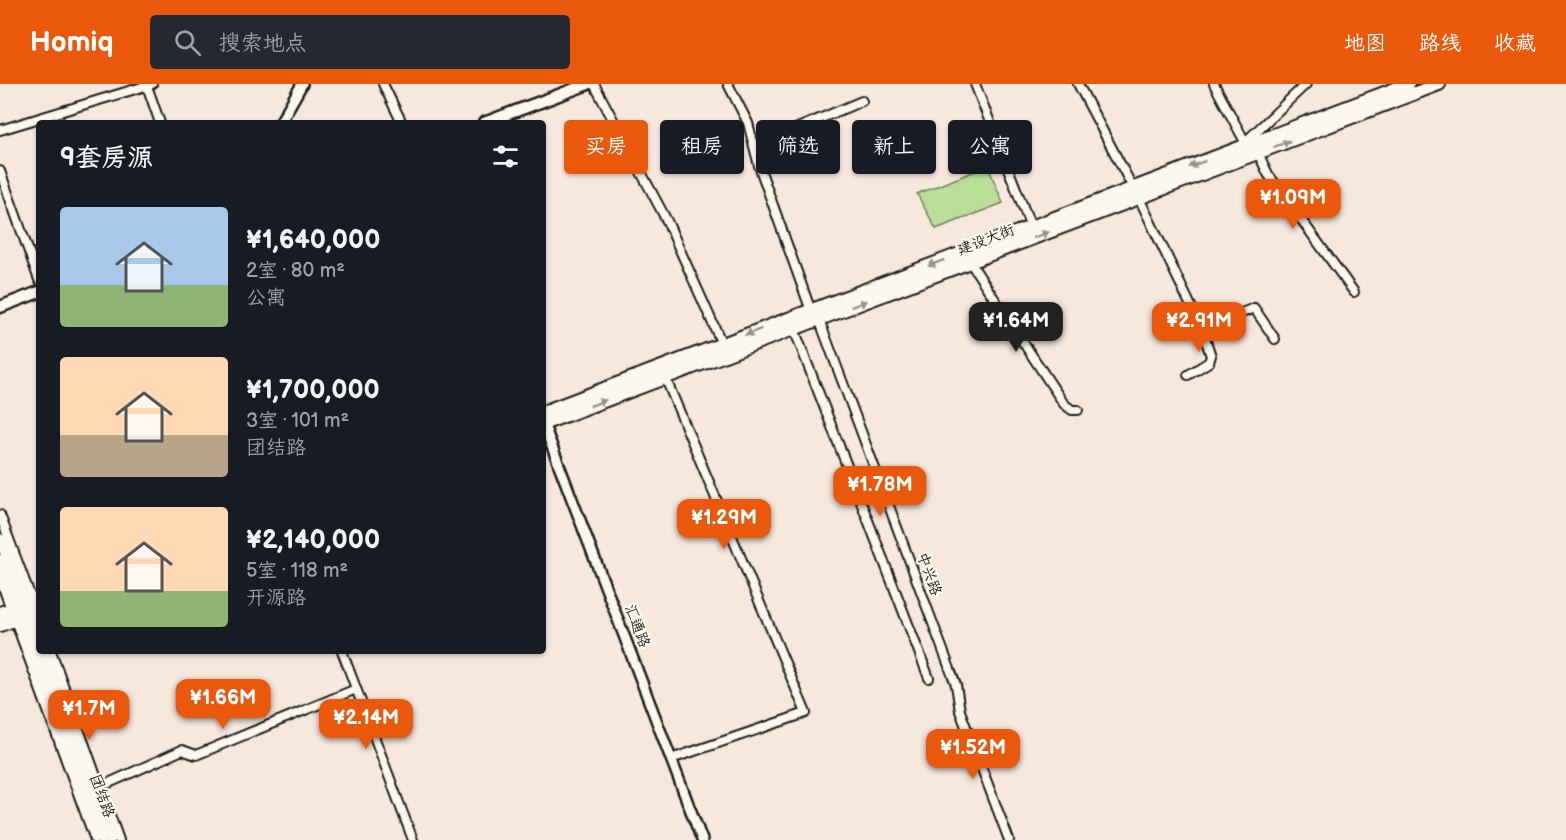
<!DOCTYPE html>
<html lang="zh">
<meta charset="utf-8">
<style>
:root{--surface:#171b24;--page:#242831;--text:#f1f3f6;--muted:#9ea1a6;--accent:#ea580c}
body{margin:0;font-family:"Balsamiq Sans","LXGW WenKai TC",sans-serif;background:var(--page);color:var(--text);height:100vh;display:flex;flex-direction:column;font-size:22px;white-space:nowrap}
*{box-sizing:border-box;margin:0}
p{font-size:20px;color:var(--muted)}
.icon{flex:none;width:33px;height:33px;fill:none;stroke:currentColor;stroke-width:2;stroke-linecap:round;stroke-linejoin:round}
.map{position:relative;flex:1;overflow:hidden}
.sheet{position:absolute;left:36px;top:36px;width:510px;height:534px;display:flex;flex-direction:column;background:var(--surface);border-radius:6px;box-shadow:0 2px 4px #0004}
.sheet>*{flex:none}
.top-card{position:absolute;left:564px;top:36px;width:570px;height:54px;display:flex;gap:12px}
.price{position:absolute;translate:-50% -51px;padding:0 14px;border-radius:12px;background:var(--accent);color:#fff;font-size:20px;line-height:39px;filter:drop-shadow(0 2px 3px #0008)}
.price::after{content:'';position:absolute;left:50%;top:36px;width:18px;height:14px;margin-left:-9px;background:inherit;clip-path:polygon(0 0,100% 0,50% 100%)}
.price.active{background:#222;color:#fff}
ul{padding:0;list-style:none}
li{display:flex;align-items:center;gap:18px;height:150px;padding:0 24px}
li span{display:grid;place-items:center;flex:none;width:168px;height:120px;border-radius:6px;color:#555}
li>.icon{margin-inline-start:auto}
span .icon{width:72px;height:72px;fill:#fffc;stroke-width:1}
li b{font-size:26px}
h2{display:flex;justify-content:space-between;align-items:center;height:72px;padding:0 24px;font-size:26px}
.chip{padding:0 21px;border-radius:6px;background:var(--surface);box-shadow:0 2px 4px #0004;font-size:21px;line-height:54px}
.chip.active{background:var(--accent);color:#fff}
header{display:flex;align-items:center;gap:36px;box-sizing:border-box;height:84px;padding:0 30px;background:var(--accent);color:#fff}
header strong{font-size:28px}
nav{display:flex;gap:33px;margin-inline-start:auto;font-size:21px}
.search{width:420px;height:54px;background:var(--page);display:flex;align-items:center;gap:15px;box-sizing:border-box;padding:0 21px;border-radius:6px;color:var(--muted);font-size:22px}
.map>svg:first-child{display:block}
</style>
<header>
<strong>Homiq</strong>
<div class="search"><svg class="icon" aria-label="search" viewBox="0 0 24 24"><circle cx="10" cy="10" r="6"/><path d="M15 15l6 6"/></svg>搜索地点</div>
<nav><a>地图</a><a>路线</a><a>收藏</a></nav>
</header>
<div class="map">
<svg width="1566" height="756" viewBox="0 0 1566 756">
<rect width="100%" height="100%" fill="#f7e8dd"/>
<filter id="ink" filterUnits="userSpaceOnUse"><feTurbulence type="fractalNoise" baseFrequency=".0167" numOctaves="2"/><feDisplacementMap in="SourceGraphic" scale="12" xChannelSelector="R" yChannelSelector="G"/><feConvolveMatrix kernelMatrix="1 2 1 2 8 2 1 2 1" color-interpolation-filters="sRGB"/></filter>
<g filter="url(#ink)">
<path fill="#bade98" stroke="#6b7d5a" stroke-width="1.5" d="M988,82L1003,119L936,145L917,110Z"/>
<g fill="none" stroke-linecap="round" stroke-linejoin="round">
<defs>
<g id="minor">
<path d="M383,0L402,39"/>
<path d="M594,0L667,137L722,260"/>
<path d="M728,0L748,39L759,82L811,227"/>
<path d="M975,0L1031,143"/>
<path d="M1078,0L1133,104"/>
<path d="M1214,0L1245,58"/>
<path d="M147,2L160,39"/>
<path d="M0,46L152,0"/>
<path d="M1242,61L1306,0"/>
<path d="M755,62L862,17"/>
<path d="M1258,69L1268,90L1354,208"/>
<path d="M0,87L39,196"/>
<path d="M1139,114L1202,245L1254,224L1275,255"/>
<path d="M970,178L1064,320L1072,326H1078"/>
<path d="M819,235L956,601L960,627L1009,756"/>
<path d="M794,245L929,594"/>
<path d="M1188,291L1209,278L1211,272L1202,245"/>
<path d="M665,293L806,629L671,675"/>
<path d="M0,431L39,535"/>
<path d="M0,495L95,756"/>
<path d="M51,567L119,756"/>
<path d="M342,567L413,756"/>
<path d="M100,703L182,666L196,671L356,605"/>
</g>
<g id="tertiary">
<path d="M280,39L302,0"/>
<path d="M543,339L702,756"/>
</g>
<g id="secondary">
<path d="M484,39L588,0"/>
<path d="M0,223L39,208"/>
<path d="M0,455L39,560"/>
<path d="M0,476L102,756"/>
<path d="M42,567L110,756"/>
</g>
<g id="primary">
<path d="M543,328L1408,0"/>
<path d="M543,340L1439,0"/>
<path d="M0,529L39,515"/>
<path d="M0,541L39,527"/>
</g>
</defs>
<use href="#minor" stroke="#1c1c1c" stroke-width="12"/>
<use href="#tertiary" stroke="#1c1c1c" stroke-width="14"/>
<use href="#secondary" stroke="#1c1c1c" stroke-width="15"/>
<use href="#primary" stroke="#1c1c1c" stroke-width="16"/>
<use href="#minor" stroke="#fbf7ec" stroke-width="8"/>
<use href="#tertiary" stroke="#fbf7ec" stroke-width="9"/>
<use href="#secondary" stroke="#fbf7ec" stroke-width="10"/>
<use href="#primary" stroke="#fbf7ec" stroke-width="12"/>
</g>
<defs><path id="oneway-solid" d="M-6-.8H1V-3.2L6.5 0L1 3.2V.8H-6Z" transform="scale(1.5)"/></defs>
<g fill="#97948e">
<use href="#oneway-solid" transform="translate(1282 60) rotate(-21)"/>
<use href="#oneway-solid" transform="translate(1197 80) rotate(159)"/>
<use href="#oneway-solid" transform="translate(1041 151) rotate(-21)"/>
<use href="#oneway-solid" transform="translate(936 179) rotate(159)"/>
<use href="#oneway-solid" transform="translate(859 220) rotate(-21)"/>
<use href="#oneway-solid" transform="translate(753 248) rotate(159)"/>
<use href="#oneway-solid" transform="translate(598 319) rotate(-21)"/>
</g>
</g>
<g text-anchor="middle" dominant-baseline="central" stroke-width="4.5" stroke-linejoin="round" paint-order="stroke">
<g font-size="15" fill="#1c1c1c" stroke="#fbf7ec">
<text transform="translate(986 156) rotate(-21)">建设大街</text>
<text transform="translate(929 490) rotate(70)">中兴路</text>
<text transform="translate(637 542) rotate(69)">汇通路</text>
<text transform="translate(102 712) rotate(70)">团结路</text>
</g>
</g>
</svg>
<b class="price" style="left:1293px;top:146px">¥1.09M</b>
<b class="price active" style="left:1016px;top:269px">¥1.64M</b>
<b class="price" style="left:1199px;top:269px">¥2.91M</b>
<b class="price" style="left:880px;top:433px">¥1.78M</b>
<b class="price" style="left:724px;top:466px">¥1.29M</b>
<b class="price" style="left:223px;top:646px">¥1.66M</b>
<b class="price" style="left:89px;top:657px">¥1.7M</b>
<b class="price" style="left:366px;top:666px">¥2.14M</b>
<b class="price" style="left:973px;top:696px">¥1.52M</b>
<div class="top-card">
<a class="chip active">买房</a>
<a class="chip">租房</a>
<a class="chip">筛选</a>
<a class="chip">新上</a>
<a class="chip">公寓</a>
</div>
<section class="sheet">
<h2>9套房源<svg class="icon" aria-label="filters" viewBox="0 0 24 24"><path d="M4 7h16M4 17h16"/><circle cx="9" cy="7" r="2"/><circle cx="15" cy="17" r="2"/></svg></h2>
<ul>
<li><span style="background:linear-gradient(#a9c7e8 65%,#8fb573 0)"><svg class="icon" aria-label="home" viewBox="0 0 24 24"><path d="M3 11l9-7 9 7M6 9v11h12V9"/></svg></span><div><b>¥1,640,000</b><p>2室 · 80 m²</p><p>公寓</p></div></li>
<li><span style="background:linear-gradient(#ffd9b3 65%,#b9a48a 0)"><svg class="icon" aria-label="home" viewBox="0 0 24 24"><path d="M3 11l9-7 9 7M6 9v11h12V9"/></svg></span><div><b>¥1,700,000</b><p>3室 · 101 m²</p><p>团结路</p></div></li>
<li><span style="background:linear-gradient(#ffd9b3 70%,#8fb573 0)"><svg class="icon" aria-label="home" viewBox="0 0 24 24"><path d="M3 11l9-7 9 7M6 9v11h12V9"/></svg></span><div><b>¥2,140,000</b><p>5室 · 118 m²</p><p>开源路</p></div></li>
</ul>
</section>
</div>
